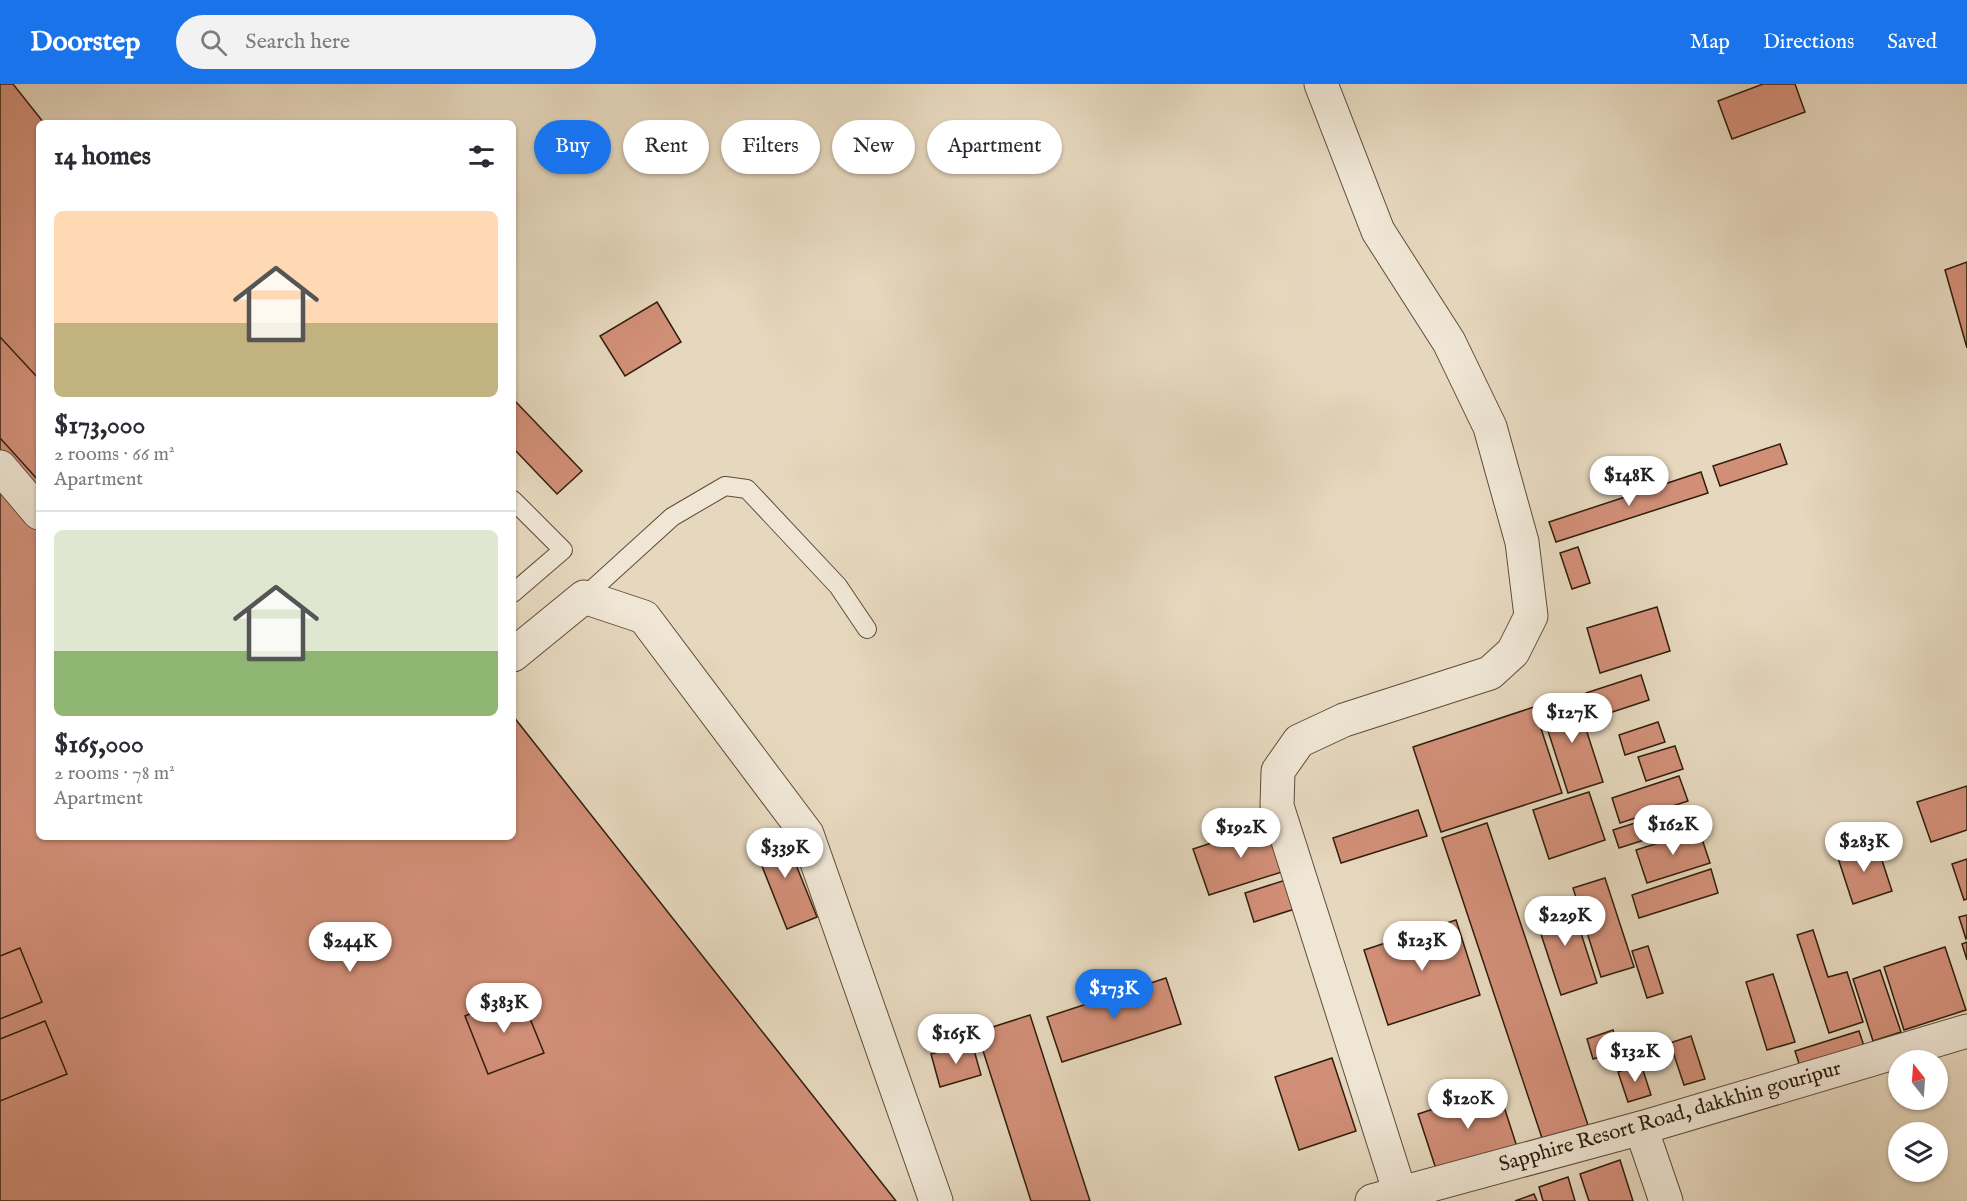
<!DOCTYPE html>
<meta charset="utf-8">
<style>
:root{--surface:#fff;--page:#f2f2f3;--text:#2b2b33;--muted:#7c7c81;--line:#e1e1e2;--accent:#1a73e8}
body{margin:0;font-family:"IM FELL English",serif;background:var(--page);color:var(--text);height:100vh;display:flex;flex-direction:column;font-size:22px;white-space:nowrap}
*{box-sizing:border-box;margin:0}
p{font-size:20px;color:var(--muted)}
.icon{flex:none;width:33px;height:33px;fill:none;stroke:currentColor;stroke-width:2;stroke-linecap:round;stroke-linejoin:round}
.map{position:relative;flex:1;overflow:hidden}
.panel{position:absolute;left:36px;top:36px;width:480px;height:720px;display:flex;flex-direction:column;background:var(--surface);border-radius:9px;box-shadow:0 2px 4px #0004}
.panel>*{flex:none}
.guide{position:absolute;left:534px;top:36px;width:570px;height:54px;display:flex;gap:12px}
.needle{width:39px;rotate:343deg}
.fabs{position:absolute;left:1888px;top:966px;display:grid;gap:12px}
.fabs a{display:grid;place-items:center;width:60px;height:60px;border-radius:50%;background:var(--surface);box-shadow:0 2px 4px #0004;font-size:30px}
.price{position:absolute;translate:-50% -51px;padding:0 14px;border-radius:21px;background:#fff;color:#222;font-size:20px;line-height:39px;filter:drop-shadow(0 2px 3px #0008)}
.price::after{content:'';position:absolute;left:50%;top:36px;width:18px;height:14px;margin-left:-9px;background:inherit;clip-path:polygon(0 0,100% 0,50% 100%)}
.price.current{background:var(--accent);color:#fff}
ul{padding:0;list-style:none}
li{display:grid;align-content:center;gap:12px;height:318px;padding:0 18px}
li+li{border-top:2px solid var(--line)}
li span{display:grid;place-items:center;height:186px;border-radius:9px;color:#555}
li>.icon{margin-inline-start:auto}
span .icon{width:108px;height:108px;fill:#fffc;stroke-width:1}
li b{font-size:26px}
h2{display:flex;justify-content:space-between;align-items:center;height:72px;padding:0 18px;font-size:26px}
.pill{padding:0 21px;border-radius:27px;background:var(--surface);box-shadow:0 2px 4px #0004;font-size:21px;line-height:54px}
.pill.current{background:var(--accent);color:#fff}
header{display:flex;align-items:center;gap:36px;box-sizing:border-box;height:84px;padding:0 30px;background:var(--accent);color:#fff}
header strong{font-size:28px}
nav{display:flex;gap:33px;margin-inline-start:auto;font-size:21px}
.search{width:420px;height:54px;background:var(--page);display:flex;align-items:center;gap:15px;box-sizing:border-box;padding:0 21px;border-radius:33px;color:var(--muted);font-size:22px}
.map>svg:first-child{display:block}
</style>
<header>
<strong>Doorstep</strong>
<div class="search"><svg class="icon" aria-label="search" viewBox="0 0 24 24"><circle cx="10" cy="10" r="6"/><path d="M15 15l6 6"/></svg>Search here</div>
<nav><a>Map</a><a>Directions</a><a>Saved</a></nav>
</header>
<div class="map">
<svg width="1967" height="1117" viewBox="0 0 1967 1117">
<rect width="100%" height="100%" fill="#e6d8be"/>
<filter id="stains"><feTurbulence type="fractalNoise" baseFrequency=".00333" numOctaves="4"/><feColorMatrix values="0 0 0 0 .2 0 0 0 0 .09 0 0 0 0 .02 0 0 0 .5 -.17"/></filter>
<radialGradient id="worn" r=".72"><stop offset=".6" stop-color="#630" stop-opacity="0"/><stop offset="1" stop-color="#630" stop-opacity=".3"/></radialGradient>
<g fill="#d28f78" stroke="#301e0c" stroke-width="1.5">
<path d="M0,0H13L44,39H39V753H513V632L896,1117H0Z"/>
<path d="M1763,0H1795L1805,28L1732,55L1718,17Z"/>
<path d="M1967,178V264L1945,186Z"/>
<path d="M657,218L681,258L625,292L600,252Z"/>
<path d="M0,253L39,295V397L0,354Z"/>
<path d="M516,318L582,387L557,410L513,364V321Z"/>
<path d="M1780,360L1787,380L1720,402L1713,382Z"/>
<path d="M1701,388L1708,409L1556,458L1549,438Z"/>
<path d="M1578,463L1590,499L1572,505L1560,469Z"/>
<path d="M1657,523L1670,567L1600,589L1587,544Z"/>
<path d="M1641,591L1649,616L1594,634L1586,609Z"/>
<path d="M1575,611L1603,698L1568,709L1540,622Z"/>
<path d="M1534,623L1562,709L1441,748L1413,663Z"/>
<path d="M1658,638L1665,658L1625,671L1619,651Z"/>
<path d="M1675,662L1683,685L1646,697L1638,673Z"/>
<path d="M1679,692L1688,717L1620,739L1612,714Z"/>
<path d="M1967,702V746L1931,758L1917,718Z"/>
<path d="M1589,708L1605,756L1549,775L1533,726Z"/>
<path d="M1418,726L1427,752L1341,779L1333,754Z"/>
<path d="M1673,727L1679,745L1619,764L1613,746Z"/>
<path d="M1273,739L1288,786L1209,811L1193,765Z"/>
<path d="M1487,739L1588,1041L1543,1057L1442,754Z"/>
<path d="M782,746L817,833L787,845L752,757Z"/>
<path d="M1699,746L1710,779L1647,799L1636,766Z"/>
<path d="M1876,758L1892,807L1853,820L1837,771Z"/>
<path d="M1967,775V815L1964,816L1952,780Z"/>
<path d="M1711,785L1718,809L1639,834L1632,811Z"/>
<path d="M1605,794L1634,883L1601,893L1573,804Z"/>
<path d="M1289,795L1298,824L1254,838L1245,809Z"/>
<path d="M1570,815L1597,899L1561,911L1533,826Z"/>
<path d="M1967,831V854L1966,855L1959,833Z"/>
<path d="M1456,836L1480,911L1388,941L1364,866Z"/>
<path d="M1813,846L1828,893L1847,888L1863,938L1829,949L1797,851Z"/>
<path d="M1967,858V876L1962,860Z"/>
<path d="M1648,862L1663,909L1647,914L1632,867Z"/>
<path d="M1945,863L1966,926L1904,946L1884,883Z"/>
<path d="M20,864L42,918L0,935V872Z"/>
<path d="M1880,886L1901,948L1873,957L1853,895Z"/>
<path d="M1773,890L1795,958L1767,966L1746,898Z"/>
<path d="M1166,894L1181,940L1062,978L1047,933Z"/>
<path d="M520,910L544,969L488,990L465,932Z"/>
<path d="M1030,931L1090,1117H1031L977,948Z"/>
<path d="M45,937L67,990L0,1017V955Z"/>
<path d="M1613,946L1620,967L1593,975L1587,955Z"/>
<path d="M1859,947L1866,968L1802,989L1795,967Z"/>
<path d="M1691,952L1705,995L1684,1001L1670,959Z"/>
<path d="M972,959L981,991L940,1003L931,970Z"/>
<path d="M1332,974L1356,1047L1299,1066L1275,993Z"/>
<path d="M1641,980L1651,1011L1628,1018L1618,988Z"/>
<path d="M1498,1004L1517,1063L1437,1088L1418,1030Z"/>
<path d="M1620,1076L1633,1117H1589L1580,1090Z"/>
<path d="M1568,1093L1575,1117H1543L1539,1103Z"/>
<path d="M1534,1110L1537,1117H1515Z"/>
</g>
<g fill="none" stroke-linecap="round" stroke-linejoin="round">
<defs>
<g id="service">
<path d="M513,416L563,466L513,509"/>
<path d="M584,513L672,433L725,402L747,405L838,502L867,545"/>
</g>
<g id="minor">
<path d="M1321,0L1378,147L1449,258L1490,343L1522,458L1531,532L1513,568L1490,589L1344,636L1299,657L1278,687L1277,722L1400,1109"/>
<path d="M0,383L39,429"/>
<path d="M513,571L584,513L644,533L807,750L936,1117"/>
<path d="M1641,1044L1666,1117"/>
<path d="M1372,1117L1641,1044L1967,947"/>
</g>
</defs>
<use href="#service" stroke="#5e4c38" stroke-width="20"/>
<use href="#minor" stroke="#5e4c38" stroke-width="35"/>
<use href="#service" stroke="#efe6d5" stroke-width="18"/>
<use href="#minor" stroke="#efe6d5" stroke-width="33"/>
</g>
<g text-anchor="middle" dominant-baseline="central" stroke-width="4.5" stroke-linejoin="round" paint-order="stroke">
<g font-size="21" fill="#301e0c" stroke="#efe6d5">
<text transform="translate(1670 1033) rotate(-16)">Sapphire Resort Road, dakkhin gouripur</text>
</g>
</g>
<rect width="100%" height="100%" filter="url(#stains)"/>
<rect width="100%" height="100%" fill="url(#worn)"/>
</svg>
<div class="fabs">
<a><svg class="needle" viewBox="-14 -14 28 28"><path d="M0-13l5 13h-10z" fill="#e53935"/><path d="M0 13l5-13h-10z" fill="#7c7c81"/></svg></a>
<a><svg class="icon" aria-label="layers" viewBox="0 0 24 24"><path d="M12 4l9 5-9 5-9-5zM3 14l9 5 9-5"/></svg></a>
</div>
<b class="price" style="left:1629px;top:423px">$148K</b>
<b class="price" style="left:1572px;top:660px">$127K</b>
<b class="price" style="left:1673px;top:772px">$162K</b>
<b class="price" style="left:1241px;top:775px">$192K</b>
<b class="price" style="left:1864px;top:789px">$283K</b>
<b class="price" style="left:785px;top:795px">$339K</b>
<b class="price" style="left:1565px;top:863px">$229K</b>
<b class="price" style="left:1422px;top:888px">$123K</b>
<b class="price" style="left:350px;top:889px">$244K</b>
<b class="price current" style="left:1114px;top:936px">$173K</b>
<b class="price" style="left:504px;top:950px">$383K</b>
<b class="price" style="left:956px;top:981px">$165K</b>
<b class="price" style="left:1635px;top:999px">$132K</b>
<b class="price" style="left:1468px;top:1046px">$120K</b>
<div class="guide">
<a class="pill current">Buy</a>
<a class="pill">Rent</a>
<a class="pill">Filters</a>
<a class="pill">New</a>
<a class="pill">Apartment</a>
</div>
<section class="panel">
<h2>14 homes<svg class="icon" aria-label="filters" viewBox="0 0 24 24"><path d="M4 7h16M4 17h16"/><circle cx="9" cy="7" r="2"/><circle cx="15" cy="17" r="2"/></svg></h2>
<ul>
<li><span style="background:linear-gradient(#ffd9b3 60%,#c2b280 0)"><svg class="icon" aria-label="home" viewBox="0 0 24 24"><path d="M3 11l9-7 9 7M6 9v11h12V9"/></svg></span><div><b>$173,000</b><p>2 rooms · 66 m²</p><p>Apartment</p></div></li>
<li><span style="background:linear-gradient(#dfe7d0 65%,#8fb573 0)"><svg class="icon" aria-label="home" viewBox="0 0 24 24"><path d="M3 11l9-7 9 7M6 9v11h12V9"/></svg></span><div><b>$165,000</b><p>2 rooms · 78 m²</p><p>Apartment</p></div></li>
</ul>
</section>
</div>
